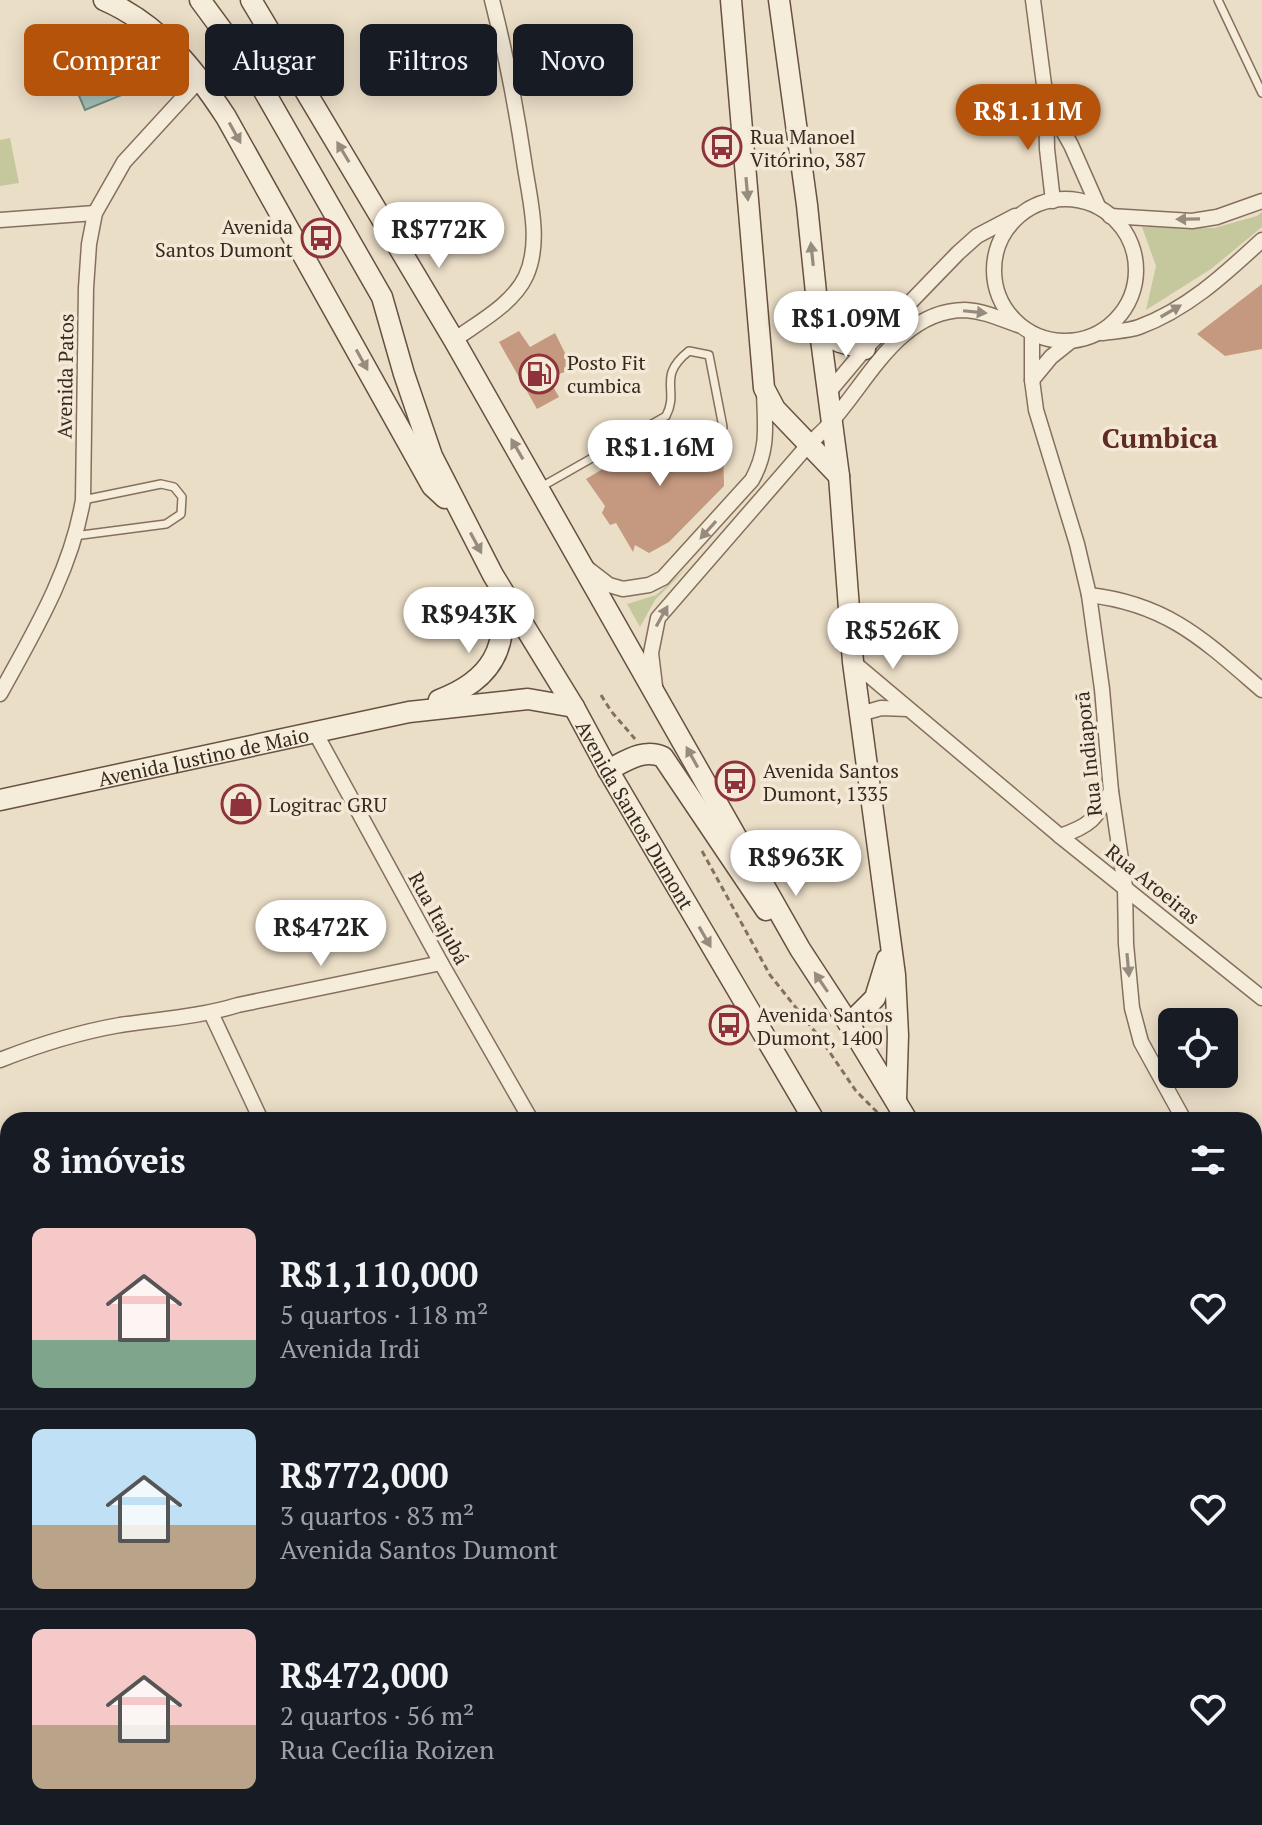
<!DOCTYPE html>
<html lang="pt">
<meta charset="utf-8">
<style>
:root{--surface:#171b24;--page:#20242c;--text:#f1f3f6;--muted:#9ea1a6;--line:#363941;--accent:#b45309}
body{margin:0;font-family:"PT Serif",serif;background:var(--page);color:var(--text);height:100vh;display:flex;flex-direction:column;font-size:30px;white-space:nowrap}
*{box-sizing:border-box;margin:0}
p{font-size:26px;color:var(--muted)}
.icon{flex:none;width:44px;height:44px;fill:none;stroke:currentColor;stroke-width:2;stroke-linecap:round;stroke-linejoin:round}
.map{position:relative;flex:1;overflow:hidden}
.panel{position:absolute;left:0px;top:1112px;width:1262px;height:714px;display:flex;flex-direction:column;background:var(--surface);border-radius:24px 24px 0 0;box-shadow:0 4px 20px #0003}
.panel>*{flex:none}
.top-card{position:absolute;left:24px;top:24px;width:800px;height:72px;display:flex;gap:16px}
.controls{position:absolute;left:1158px;top:1008px;display:grid;gap:16px}
.controls a{display:grid;place-items:center;width:80px;height:80px;border-radius:12px;background:var(--surface);box-shadow:0 4px 20px #0003;font-size:40px}
.price{position:absolute;translate:-50% -68px;padding:0 18px;border-radius:28px;background:#fff;color:#222;font-size:26px;line-height:52px;filter:drop-shadow(0 2px 4px #0008)}
.price::after{content:'';position:absolute;left:50%;top:48px;width:24px;height:18px;margin-left:-12px;background:inherit;clip-path:polygon(0 0,100% 0,50% 100%)}
.price.active{background:var(--accent);color:#fff}
ul{padding:0;list-style:none}
li{display:flex;align-items:center;gap:24px;height:200px;padding:0 32px}
li+li{border-top:2px solid var(--line)}
li span{display:grid;place-items:center;flex:none;width:224px;height:160px;border-radius:12px;color:#555}
li>.icon{margin-inline-start:auto}
span .icon{width:96px;height:96px;fill:#fffc;stroke-width:1}
li b{font-size:34px}
h2{display:flex;justify-content:space-between;align-items:center;height:96px;padding:0 32px;font-size:34px}
.tag{padding:0 28px;border-radius:12px;background:var(--surface);box-shadow:0 4px 20px #0003;font-size:28px;line-height:72px}
.tag.active{background:var(--accent);color:#fff}
.map>svg:first-child{display:block}
</style>
<div class="map">
<svg width="1262" height="1825" viewBox="0 0 1262 1825">
<rect width="100%" height="100%" fill="#ebdec7"/>
<g fill="#c5c89c">
<path d="M10,138L19,183L0,186V140Z"/>
<path d="M1262,212V227L1211,269L1146,310L1156,266L1142,227L1214,228L1257,216Z"/>
<path d="M689,566L655,600L640,627L627,604L656,595Z"/>
</g>
<path fill="#a8bfb7" stroke="#6f8c83" stroke-width="2" d="M127,69L134,90L85,110L77,91Z"/>
<g fill="#c59980">
<path d="M1262,284V349L1225,356L1197,334Z"/>
<path d="M519,331L530,347L555,333L573,369L548,378L559,397L537,409L499,342Z"/>
<path d="M675,431L693,439L709,441L723,448L724,486L669,542L649,553L635,545L633,552L616,523L610,525L602,513L605,506L586,479L664,432Z"/>
</g>
<g fill="none" stroke-linecap="round" stroke-linejoin="round">
<defs>
<g id="lane">
<path d="M1218,0L1262,93"/>
<path d="M541,487L666,416C680,390 656,377 689,351L709,355L723,427"/>
<path d="M74,536L166,524L181,514L182,497L174,487L161,484L83,500"/>
</g>
<g id="street">
<path d="M1033,0L1046,100L1047,149L1053,201"/>
<path d="M1047,102L1071,145L1098,206"/>
<circle cx="1065" cy="270" r="71"/>
<path d="M1110,216L1192,221L1217,217L1262,201"/>
<path d="M0,220L95,213"/>
<path d="M1102,333C1114,331 1128,331 1139,327C1188,309 1225,274 1262,240"/>
<path d="M1032,334V380L1036,410L1077,544L1089,595L1102,689L1111,791L1125,887L1126,944L1132,1008L1141,1042L1184,1120"/>
<path d="M454,340C479,322 513,304 526,276C542,241 529,197 524,161C516,107 506,54 492,0"/>
<path d="M1032,380L1051,357L1071,341"/>
<path d="M828,393L865,349L958,253L977,236L1015,216"/>
<path d="M587,568L609,585L623,589L649,585L663,578L752,480C769,449 765,426 764,392"/>
<path d="M1089,595C1168,604 1205,641 1262,690"/>
<path d="M853,662L1060,836L1262,998"/>
<path d="M655,686L651,653L658,618L809,444C816,437 825,430 831,422C868,381 900,310 965,310C984,311 1001,319 1018,325"/>
<path d="M0,694C34,632 71,571 83,500L86,288L89,244L95,213L124,162L201,78"/>
<path d="M860,714L881,708L908,709"/>
<path d="M316,734L441,963L531,1120"/>
<path d="M1060,836C1090,826 1096,819 1111,791"/>
<path d="M211,1013L261,1120"/>
<path d="M0,1060C38,1045 80,1032 120,1025C160,1019 199,1017 238,1005L441,963"/>
<path d="M1254,1243L1262,1257"/>
<path d="M0,1613L8,1627"/>
<path d="M1254,1663L1262,1661"/>
<path d="M197,1818L207,1825"/>
<path d="M836,1818V1825"/>
<path d="M934,1818L938,1825"/>
<path d="M624,1825L630,1818"/>
</g>
<g id="secondary">
<path d="M104,0C159,24 194,68 226,117L432,486L445,498"/>
<path id="s1" d="M200,0L253,72L382,297L404,374L432,456L493,575L574,707L608,770L814,1120"/>
<path d="M251,0L454,340L800,949L849,1024L907,1120"/>
<path d="M731,0L764,388L775,409L839,476"/>
<path d="M779,0L807,205L820,332L839,476L853,662L895,975L898,1035L896,1100"/>
<path d="M820,332L840,342L865,349"/>
<path d="M439,700C490,681 512,647 498,592"/>
<path d="M608,770C626,761 644,748 663,757L766,910"/>
<path id="s2" d="M0,800L409,712L528,699L574,707"/>
<path d="M849,1024L875,998L887,959"/>
<path d="M1254,1717L1262,1731"/>
<path d="M1222,1818L1226,1825"/>
</g>
</defs>
<use href="#lane" stroke="#85705e" stroke-width="10"/>
<use href="#street" stroke="#85705e" stroke-width="17"/>
<use href="#secondary" stroke="#675141" stroke-width="23"/>
<g stroke="#85705e" stroke-width="3" stroke-dasharray="6 4" stroke-linecap="butt">
<path d="M601,695L611,711L635,739"/>
<path d="M702,851L770,975L820,1038L856,1091L883,1118"/>
<path d="M1254,1757L1262,1771"/>
</g>
<use href="#lane" stroke="#f6ecda" stroke-width="7"/>
<use href="#street" stroke="#f6ecda" stroke-width="14"/>
<use href="#secondary" stroke="#f6ecda" stroke-width="20"/>
</g>
<defs><path id="oneway-solid" d="M-6-.8H1V-3.2L6.5 0L1 3.2V.8H-6Z" transform="scale(2)"/></defs>
<g fill="#968b7d">
<use href="#oneway-solid" transform="translate(235 133) rotate(61)"/>
<use href="#oneway-solid" transform="translate(343 152) rotate(-121)"/>
<use href="#oneway-solid" transform="translate(747 189) rotate(85)"/>
<use href="#oneway-solid" transform="translate(1188 219) rotate(179)"/>
<use href="#oneway-solid" transform="translate(812 254) rotate(-96)"/>
<use href="#oneway-solid" transform="translate(1171 311) rotate(-30)"/>
<use href="#oneway-solid" transform="translate(975 312) rotate(6)"/>
<use href="#oneway-solid" transform="translate(362 360) rotate(61)"/>
<use href="#oneway-solid" transform="translate(517 449) rotate(-120)"/>
<use href="#oneway-solid" transform="translate(708 530) rotate(132)"/>
<use href="#oneway-solid" transform="translate(476 543) rotate(62)"/>
<use href="#oneway-solid" transform="translate(662 616) rotate(-61)"/>
<use href="#oneway-solid" transform="translate(692 757) rotate(-119)"/>
<use href="#oneway-solid" transform="translate(705 937) rotate(60)"/>
<use href="#oneway-solid" transform="translate(1128 965) rotate(85)"/>
<use href="#oneway-solid" transform="translate(821 982) rotate(-124)"/>
</g>
<defs>
<symbol id="bus-ring" viewBox="-11 -11 22 22"><circle r="9.5" fill="#f3e9d6" stroke="#8e3339" stroke-width="1.5"/><path d="M-5-6H5V4H4V6H2V4H-2V6H-4V4H-5ZM-3.5-4V0h7V-4ZM-3.5 1.2v1.5H-2V1.2ZM2 1.2v1.5H3.5V1.2Z" fill="#8e3339"/></symbol>
<symbol id="fuel-ring" viewBox="-11 -11 22 22"><circle r="9.5" fill="#f3e9d6" stroke="#8e3339" stroke-width="1.5"/><path d="M-5.5-6h7V0h2V4h1.3V-2.5L3-4.5l.8-.8L6-3V5H2.5V1h-1V6h-7ZM-4.2-4.7v3.2H.2V-4.7Z" fill="#8e3339"/></symbol>
<symbol id="shop-ring" viewBox="-11 -11 22 22"><circle r="9.5" fill="#f3e9d6" stroke="#8e3339" stroke-width="1.5"/><path d="M-5-2.5h2.3a2.7 3.5 0 0 1 5.4 0H5L5.5 6h-11ZM-1.5-2.5h3a1.5 2.3 0 0 0-3 0Z" fill="#8e3339"/></symbol>
</defs>
<g fill-rule="evenodd">
<use href="#bus-ring" x="700" y="125" width="44" height="44"/>
<use href="#bus-ring" x="299" y="216" width="44" height="44"/>
<use href="#fuel-ring" x="517" y="352" width="44" height="44"/>
<use href="#bus-ring" x="713" y="759" width="44" height="44"/>
<use href="#shop-ring" x="219" y="782" width="44" height="44"/>
<use href="#bus-ring" x="707" y="1003" width="44" height="44"/>
</g>
<g text-anchor="middle" dominant-baseline="central" stroke-width="7" stroke-linejoin="round" paint-order="stroke">
<g font-size="20" fill="#362a20" stroke="#f3e9d6" text-anchor="start">
<text x="750" y="136">Rua Manoel<tspan x="750" dy="23">Vitórino, 387</tspan></text>
<text x="293" y="226" text-anchor="end">Avenida<tspan x="293" dy="23">Santos Dumont</tspan></text>
<text x="567" y="362">Posto Fit<tspan x="567" dy="23">cumbica</tspan></text>
<text x="763" y="770">Avenida Santos<tspan x="763" dy="23">Dumont, 1335</tspan></text>
<text x="269" y="804">Logitrac GRU</text>
<text x="757" y="1014">Avenida Santos<tspan x="757" dy="23">Dumont, 1400</tspan></text>
</g>
<g font-size="20" fill="#362a20" stroke="#f3e9d6">
<text transform="translate(65 376) rotate(-89)">Avenida Patos</text>
<text transform="translate(1088 754) rotate(-96)">Rua Indiaporã</text>
<text stroke="none"><textPath href="#s2" startOffset="208">Avenida Justino de Maio</textPath></text>
<text stroke="none"><textPath href="#s1" startOffset="928">Avenida Santos Dumont</textPath></text>
<text transform="translate(1153 884) rotate(39)">Rua Aroeiras</text>
<text transform="translate(439 918) rotate(61)">Rua Itajubá</text>
</g>
<g font-size="28" font-weight="bold" fill="#5f2c23" stroke="#f3e9d6">
<text x="1160" y="437">Cumbica</text>
</g>
</g>
</svg>
<div class="controls">
<a><svg class="icon" aria-label="locate" viewBox="0 0 24 24"><circle cx="12" cy="12" r="6"/><path d="M12 2v4M12 18v4M2 12h4M18 12h4"/></svg></a>
</div>
<b class="price active" style="left:1028px;top:152px">R$1.11M</b>
<b class="price" style="left:439px;top:270px">R$772K</b>
<b class="price" style="left:846px;top:359px">R$1.09M</b>
<b class="price" style="left:660px;top:488px">R$1.16M</b>
<b class="price" style="left:469px;top:655px">R$943K</b>
<b class="price" style="left:893px;top:671px">R$526K</b>
<b class="price" style="left:796px;top:898px">R$963K</b>
<b class="price" style="left:321px;top:968px">R$472K</b>
<div class="top-card">
<a class="tag active">Comprar</a>
<a class="tag">Alugar</a>
<a class="tag">Filtros</a>
<a class="tag">Novo</a>
</div>
<section class="panel">
<h2>8 imóveis<svg class="icon" aria-label="filters" viewBox="0 0 24 24"><path d="M4 7h16M4 17h16"/><circle cx="9" cy="7" r="2"/><circle cx="15" cy="17" r="2"/></svg></h2>
<ul>
<li><span style="background:linear-gradient(#f6c9c9 70%,#7fa58c 0)"><svg class="icon" aria-label="home" viewBox="0 0 24 24"><path d="M3 11l9-7 9 7M6 9v11h12V9"/></svg></span><div><b>R$1,110,000</b><p>5 quartos · 118 m²</p><p>Avenida Irdi</p></div><svg class="icon" aria-label="heart" viewBox="0 0 24 24"><path d="M12 20l-8-8c-3-5 5-10 8-4 3-6 11-1 8 4z"/></svg></li>
<li><span style="background:linear-gradient(#bfe0f5 60%,#b9a48a 0)"><svg class="icon" aria-label="home" viewBox="0 0 24 24"><path d="M3 11l9-7 9 7M6 9v11h12V9"/></svg></span><div><b>R$772,000</b><p>3 quartos · 83 m²</p><p>Avenida Santos Dumont</p></div><svg class="icon" aria-label="heart" viewBox="0 0 24 24"><path d="M12 20l-8-8c-3-5 5-10 8-4 3-6 11-1 8 4z"/></svg></li>
<li><span style="background:linear-gradient(#f6c9c9 60%,#b9a48a 0)"><svg class="icon" aria-label="home" viewBox="0 0 24 24"><path d="M3 11l9-7 9 7M6 9v11h12V9"/></svg></span><div><b>R$472,000</b><p>2 quartos · 56 m²</p><p>Rua Cecília Roizen</p></div><svg class="icon" aria-label="heart" viewBox="0 0 24 24"><path d="M12 20l-8-8c-3-5 5-10 8-4 3-6 11-1 8 4z"/></svg></li>
</ul>
</section>
</div>
